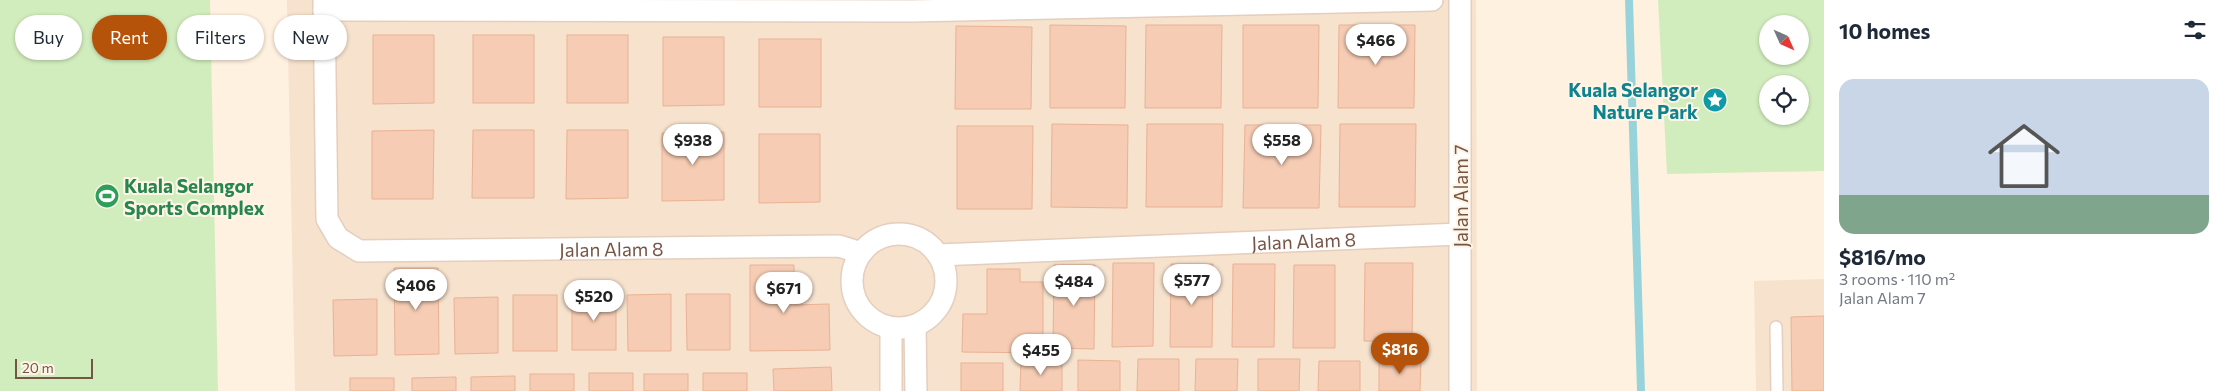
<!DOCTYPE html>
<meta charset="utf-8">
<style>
:root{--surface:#fff;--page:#f2f2f3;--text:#1f2937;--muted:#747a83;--line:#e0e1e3;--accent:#b45309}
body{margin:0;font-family:Commissioner,sans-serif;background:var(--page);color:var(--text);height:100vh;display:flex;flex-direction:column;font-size:19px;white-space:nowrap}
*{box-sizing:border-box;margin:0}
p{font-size:16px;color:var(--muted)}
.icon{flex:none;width:28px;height:28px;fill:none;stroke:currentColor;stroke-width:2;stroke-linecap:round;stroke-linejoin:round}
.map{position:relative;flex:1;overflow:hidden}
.sheet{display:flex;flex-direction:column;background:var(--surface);width:400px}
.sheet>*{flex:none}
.guide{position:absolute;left:15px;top:15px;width:475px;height:45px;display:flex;gap:10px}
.needle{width:32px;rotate:135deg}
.tools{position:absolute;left:1759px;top:15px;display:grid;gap:10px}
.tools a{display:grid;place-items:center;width:50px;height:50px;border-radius:50%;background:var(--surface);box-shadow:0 1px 4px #0004;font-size:25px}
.scale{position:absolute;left:15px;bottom:12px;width:78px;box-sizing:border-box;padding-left:5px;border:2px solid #775545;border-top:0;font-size:14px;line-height:18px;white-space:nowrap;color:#775545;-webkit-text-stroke:4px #fff5e7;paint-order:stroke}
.price{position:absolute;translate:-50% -42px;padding:0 11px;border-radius:18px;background:#fff;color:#222;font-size:16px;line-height:32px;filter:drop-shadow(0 1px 2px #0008)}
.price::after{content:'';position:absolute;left:50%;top:30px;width:15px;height:11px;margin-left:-8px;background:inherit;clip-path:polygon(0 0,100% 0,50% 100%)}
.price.current{background:var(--accent);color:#fff}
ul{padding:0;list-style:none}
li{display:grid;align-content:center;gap:10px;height:265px;padding:0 15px}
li+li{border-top:1px solid var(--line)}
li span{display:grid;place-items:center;height:155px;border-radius:15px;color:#555}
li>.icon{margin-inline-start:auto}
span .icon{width:90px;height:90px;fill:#fffc;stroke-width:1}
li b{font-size:21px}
h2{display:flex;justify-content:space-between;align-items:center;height:60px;padding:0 15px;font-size:21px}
.tag{padding:0 18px;border-radius:22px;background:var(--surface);box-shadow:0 1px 4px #0004;font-size:18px;line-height:45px}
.tag.current{background:var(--accent);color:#fff}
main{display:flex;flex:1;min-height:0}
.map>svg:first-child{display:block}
</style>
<main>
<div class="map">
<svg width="1824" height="391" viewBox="0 0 1824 391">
<rect width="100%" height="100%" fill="#fef1df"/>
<g fill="#f6e2cd">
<path d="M287,0H1476L1477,391H295Z"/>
<path d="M1824,279V391H1756L1754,281Z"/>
</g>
<g fill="#d2edbd" fill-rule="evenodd">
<path d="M0,0H210L218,391H0Z"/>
<path d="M1658,0H1824V171L1667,174ZM1768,24H1800V56H1768ZM1768,84H1800V116H1768Z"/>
</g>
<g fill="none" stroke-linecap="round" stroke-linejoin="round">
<path stroke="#98d3dc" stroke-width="8" d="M1629,0L1641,391"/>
</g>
<g fill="#f6ccb4" stroke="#eab293">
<path d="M1050,25L1126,26L1125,108H1050Z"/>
<path d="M1146,25H1222L1221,108H1145Z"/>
<path d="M1243,25H1319L1318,108H1243Z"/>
<path d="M1339,25H1415L1414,108H1338Z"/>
<path d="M956,26L1032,27L1031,109H955Z"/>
<path d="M373,35H434V103L373,104Z"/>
<rect x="473" y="35" width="61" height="68"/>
<rect x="567" y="35" width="61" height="68"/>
<path d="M663,37H724V105L663,106Z"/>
<rect x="759" y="39" width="62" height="68"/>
<path d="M1052,124L1128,125L1127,208L1051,207Z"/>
<path d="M1147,124H1223L1222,207H1146Z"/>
<path d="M1340,124H1416L1415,207H1339Z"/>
<path d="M1245,125H1321L1319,208H1243Z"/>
<path d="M957,126H1033L1032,209H957Z"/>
<path d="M434,130L433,199H372V131Z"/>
<path d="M473,130H534V198H472Z"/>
<path d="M567,130H628V198L566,199Z"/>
<path d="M724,132V200L662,201V133Z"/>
<path d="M759,134H820V202L759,203Z"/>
<path d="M1113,263H1154L1153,346L1112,347Z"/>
<path d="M1365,263H1413L1412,342L1364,341Z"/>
<path d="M1171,264H1213L1212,347H1170Z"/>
<path d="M1233,264H1275L1274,347H1232Z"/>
<path d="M750,265H794V305L829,304L830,350L750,351Z"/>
<path d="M1054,265H1095L1094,349L1053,348Z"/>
<path d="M1294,265H1335V348H1293Z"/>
<path d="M394,268H438L439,354L395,355Z"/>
<path d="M987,269H1020V282H1043V353L962,352L963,314H987Z"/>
<rect x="572" y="294" width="44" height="56"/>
<path d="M671,294V351H628L627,295Z"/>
<path d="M686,294H730V350H687Z"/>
<rect x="513" y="295" width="44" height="56"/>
<path d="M498,297V353L455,354L454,298Z"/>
<path d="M377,299V355L334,356L333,300Z"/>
<path d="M1824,316V391H1792L1791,317Z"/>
<path d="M1138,359H1179V391H1137Z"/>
<path d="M1196,359H1238L1237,391H1195Z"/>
<path d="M1258,359H1300L1299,391H1258Z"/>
<path d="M1078,360L1120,361V391H1078Z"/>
<path d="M1379,360H1421L1420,391H1379Z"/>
<path d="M1021,361H1062V391H1020Z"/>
<path d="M1319,361H1360V391H1318Z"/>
<rect x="961" y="363" width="42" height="28"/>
<path d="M831,367L832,391H774L773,369Z"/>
<rect x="589" y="373" width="44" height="18"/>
<rect x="703" y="373" width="44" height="18"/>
<rect x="530" y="374" width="44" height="17"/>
<rect x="644" y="374" width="44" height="17"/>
<path d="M515,376V391H471V377Z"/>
<path d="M456,377V391H412V378Z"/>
<rect x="350" y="378" width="44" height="13"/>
</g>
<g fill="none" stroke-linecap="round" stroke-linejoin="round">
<defs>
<path id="lane" d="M1776,327L1777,391"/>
<g id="street">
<path id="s1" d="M324,0L327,219L338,238L359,251L839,246L861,253"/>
<path d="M1460,0V391"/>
<path d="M324,10L912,11L1432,0"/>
<circle cx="899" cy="281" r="47"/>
<path id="s2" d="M938,255L1460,234"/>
<path d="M915,326L916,391"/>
<path d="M891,328V391"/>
</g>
</defs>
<use href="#lane" stroke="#e5cebd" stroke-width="14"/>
<use href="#street" stroke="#e5cebd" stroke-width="24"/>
<use href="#lane" stroke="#fff" stroke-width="11"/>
<use href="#street" stroke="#fff" stroke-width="21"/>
</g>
<defs>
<symbol id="sight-disc" viewBox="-11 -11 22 22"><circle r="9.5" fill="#0f9aa8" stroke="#fff5e7"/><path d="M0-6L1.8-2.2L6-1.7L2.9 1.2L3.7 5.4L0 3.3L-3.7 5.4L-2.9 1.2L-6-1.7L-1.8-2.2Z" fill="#fff"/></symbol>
<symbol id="stadium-disc" viewBox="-11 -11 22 22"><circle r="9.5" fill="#2e9e5b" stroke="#fff5e7"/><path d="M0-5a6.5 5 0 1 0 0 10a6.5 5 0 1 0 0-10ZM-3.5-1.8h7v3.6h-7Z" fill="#fff"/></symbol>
</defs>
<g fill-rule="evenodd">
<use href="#sight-disc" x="1701" y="86" width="28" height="28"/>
<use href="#stadium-disc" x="93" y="182" width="28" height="28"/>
</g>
<g text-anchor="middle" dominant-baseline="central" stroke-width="4" stroke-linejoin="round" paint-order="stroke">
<g font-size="19" font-weight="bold" fill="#0d838f" stroke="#fff5e7" text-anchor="end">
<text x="1698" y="89">Kuala Selangor<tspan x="1698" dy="22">Nature Park</tspan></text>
</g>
<g font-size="19" font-weight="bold" fill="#27864d" stroke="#fff5e7" text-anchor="start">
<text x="124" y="185">Kuala Selangor<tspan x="124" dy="22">Sports Complex</tspan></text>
</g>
<g font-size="19" fill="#775545" stroke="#fff5e7">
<text transform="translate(1460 196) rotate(-90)">Jalan Alam 7</text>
<text stroke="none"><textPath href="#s2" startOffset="366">Jalan Alam 8</textPath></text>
<text stroke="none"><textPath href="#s1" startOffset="518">Jalan Alam 8</textPath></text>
</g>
</g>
</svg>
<div class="tools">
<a><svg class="needle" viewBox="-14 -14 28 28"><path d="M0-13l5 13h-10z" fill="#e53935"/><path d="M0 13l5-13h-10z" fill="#747a83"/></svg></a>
<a><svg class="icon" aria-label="locate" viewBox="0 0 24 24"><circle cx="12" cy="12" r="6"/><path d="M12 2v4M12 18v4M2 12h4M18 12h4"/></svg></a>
</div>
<div class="scale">20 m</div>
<b class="price" style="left:1376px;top:66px">$466</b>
<b class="price" style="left:693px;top:166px">$938</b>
<b class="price" style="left:1282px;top:166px">$558</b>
<b class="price" style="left:1192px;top:306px">$577</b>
<b class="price" style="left:1074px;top:307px">$484</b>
<b class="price" style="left:416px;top:311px">$406</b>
<b class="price" style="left:784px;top:314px">$671</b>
<b class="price" style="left:594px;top:322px">$520</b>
<b class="price current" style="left:1400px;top:375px">$816</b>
<b class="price" style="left:1041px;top:376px">$455</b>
<div class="guide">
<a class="tag">Buy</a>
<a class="tag current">Rent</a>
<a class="tag">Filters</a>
<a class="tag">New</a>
</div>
</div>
<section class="sheet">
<h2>10 homes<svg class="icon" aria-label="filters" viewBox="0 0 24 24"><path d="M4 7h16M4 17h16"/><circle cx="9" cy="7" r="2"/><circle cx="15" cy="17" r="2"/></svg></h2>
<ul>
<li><span style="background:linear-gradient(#c9d6e8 75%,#7fa58c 0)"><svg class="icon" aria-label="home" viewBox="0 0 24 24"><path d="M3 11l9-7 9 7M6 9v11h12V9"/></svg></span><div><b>$816/mo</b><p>3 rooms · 110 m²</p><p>Jalan Alam 7</p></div></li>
</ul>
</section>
</main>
